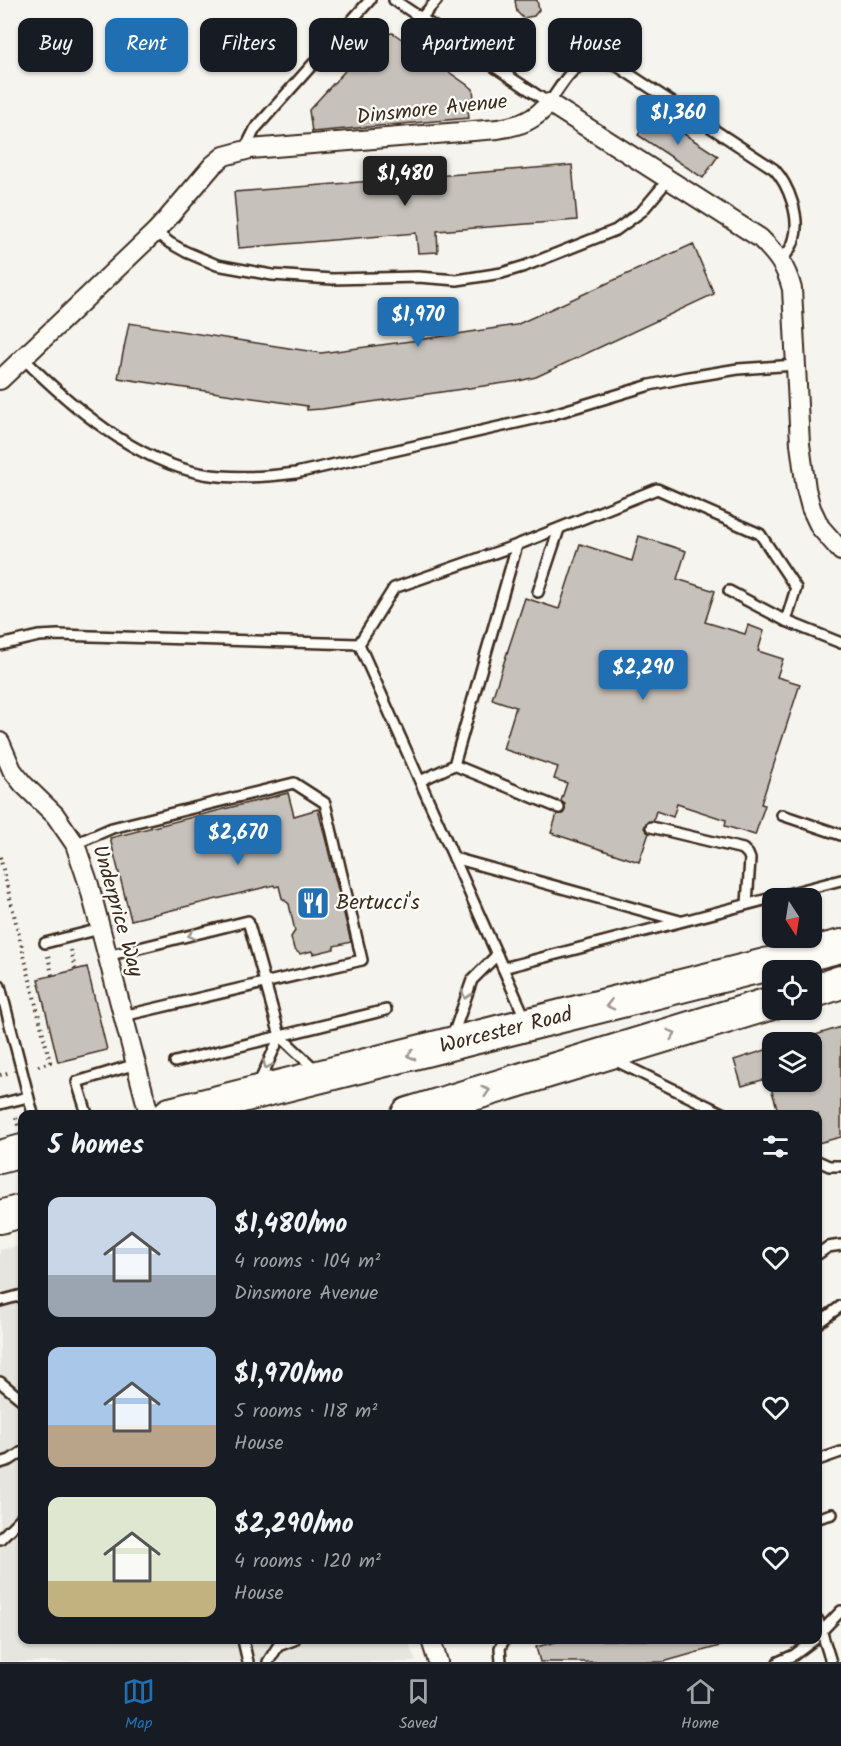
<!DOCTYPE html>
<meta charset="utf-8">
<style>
:root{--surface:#171b24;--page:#242831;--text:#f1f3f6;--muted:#9ea1a6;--line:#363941;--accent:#1f6fb2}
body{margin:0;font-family:Kalam,sans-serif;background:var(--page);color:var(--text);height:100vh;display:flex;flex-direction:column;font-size:22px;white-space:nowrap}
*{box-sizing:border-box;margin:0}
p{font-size:20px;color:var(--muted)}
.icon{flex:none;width:33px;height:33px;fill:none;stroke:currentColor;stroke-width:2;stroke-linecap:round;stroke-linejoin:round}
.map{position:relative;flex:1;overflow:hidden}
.sheet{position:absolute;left:18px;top:1110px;width:804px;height:534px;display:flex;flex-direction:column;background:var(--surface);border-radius:12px;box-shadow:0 2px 4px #0004}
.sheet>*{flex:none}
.banner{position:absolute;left:18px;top:18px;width:806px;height:54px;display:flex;gap:12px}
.needle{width:39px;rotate:168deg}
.tools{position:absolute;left:762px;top:888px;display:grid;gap:12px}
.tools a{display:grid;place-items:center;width:60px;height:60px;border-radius:12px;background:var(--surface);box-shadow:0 2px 4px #0004;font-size:30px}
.price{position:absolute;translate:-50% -51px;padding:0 14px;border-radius:6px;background:var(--accent);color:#fff;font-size:20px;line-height:39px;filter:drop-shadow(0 2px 3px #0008)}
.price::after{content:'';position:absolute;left:50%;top:36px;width:18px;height:14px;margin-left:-9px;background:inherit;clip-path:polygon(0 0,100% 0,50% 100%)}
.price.current{background:#222;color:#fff}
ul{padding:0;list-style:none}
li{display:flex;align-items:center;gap:18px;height:150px;padding:0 30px}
li span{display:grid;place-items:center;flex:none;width:168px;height:120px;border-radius:12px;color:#555}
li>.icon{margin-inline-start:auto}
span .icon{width:72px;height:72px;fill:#fffc;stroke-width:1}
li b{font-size:26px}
h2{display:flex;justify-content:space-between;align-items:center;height:72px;padding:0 30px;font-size:26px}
.chip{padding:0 21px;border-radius:12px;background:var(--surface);box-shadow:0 2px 4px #0004;font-size:21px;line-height:54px}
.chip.current{background:var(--accent);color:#fff}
.tab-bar{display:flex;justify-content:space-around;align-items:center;height:84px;border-top:2px solid var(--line);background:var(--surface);font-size:16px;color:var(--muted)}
.tab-bar a{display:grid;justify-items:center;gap:3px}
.tab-bar .current{color:var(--accent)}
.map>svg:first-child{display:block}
</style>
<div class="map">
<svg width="841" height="1662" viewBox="0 0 841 1662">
<rect width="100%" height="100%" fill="#f5f4ee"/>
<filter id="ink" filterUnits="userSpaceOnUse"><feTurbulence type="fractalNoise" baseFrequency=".0167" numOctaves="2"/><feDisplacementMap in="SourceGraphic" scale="12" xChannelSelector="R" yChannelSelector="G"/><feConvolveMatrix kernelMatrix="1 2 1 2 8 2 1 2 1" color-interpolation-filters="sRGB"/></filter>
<g filter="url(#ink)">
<path fill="#e7e5df" d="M22,1245V1640H408L416,1662H0V1250Z"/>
<g fill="#c7c1bb" stroke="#3b2a1e" stroke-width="1.5">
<path d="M515,0H537L539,10L534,16L523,18L517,12Z"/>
<path d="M393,33L473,89L474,99L467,101L469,118L312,132L309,110L378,35Z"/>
<path d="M652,113L718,156L703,178L638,135Z"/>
<path d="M572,165L577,220L437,231L438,252L418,253L416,233L239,248L234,192Z"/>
<path d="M693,244L714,294L536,377L519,381L322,409L307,410V406L118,378L129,323L321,353L418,340L516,325Z"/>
<path d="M639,536L686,551L677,579L715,591L705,622L745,634L748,625L764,631L758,651L783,659L777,677L800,684L761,804L765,805L755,835L725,826L726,820L677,804L673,817L656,811L653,821L646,823L644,828L649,833L639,862L551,833L557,814H563L565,810V804L561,801L567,783L554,779L558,767L503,749L516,707L492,699L525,598L559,609L580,544L632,561Z"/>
<path d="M288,793L294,816L318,809L351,942L334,946V949L313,954L312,951L300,954L294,949L291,937L295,931L289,904L282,898L279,886L275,887L274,885L131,920L110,838Z"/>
<path d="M87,967L107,1050L58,1062L38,979Z"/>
<path d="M841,1027V1137L818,1143V1114H779L769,1082H812V1036Z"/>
<path d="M772,1048V1077L742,1086L734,1060Z"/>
<path d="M563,1640H726L727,1644L663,1662H540L536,1647Z"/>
</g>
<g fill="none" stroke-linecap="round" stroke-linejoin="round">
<defs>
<g id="lane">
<path d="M394,0L549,103C571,72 575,55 617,66L774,169C789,185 801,218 794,240C792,248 786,255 781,261"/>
<path d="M421,18L437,0"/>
<path d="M245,149L255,129L370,0"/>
<path d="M155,232L170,243L186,252L217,265L272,275L332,279L418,277L457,280L502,273L525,266L616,230L642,211L669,179"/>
<path d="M23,358C71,406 135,461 204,474C234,479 265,477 296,473L547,416L650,385L683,378L738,369L796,365"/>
<path d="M538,592L559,529"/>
<path d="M786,621L841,643"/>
<path d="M359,644L394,588L517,545L657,489L760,534L796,588L786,621L729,591"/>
<path d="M0,645L39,636L58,635L359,644L526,1020"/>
<path d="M454,765L517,545"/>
<path d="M420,781L454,765L559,808"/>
<path d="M782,815L841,835"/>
<path d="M651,827L743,849L748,854L750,859L747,904"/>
<path d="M75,844L112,828L294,783L325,803L362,960L123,1016"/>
<path d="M454,858L680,921"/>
<path d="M45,943L100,929"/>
<path d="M107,956L248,921L280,1036L317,1071"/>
<path d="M503,968L841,880"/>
<path d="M0,986L33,1114"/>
<path d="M452,1038L472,980L497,955"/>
<path d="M614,1060L724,1114"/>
<path d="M175,1062L386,1010"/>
<path d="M259,1083L280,1036"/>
<path d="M0,1104L28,1097"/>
<path d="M87,1114L77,1082L136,1064"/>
<path d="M818,1161L829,1166H841"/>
<path d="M818,1254L828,1247L841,1245"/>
<path d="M0,1301L22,1295"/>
<path d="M818,1323L841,1306"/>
<path d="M0,1382L22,1400"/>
<path d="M818,1460L841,1452"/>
<path d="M0,1463L10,1460L22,1452"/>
<path d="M818,1518L832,1514"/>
<path d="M0,1539L22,1517"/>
<path d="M818,1620L831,1662"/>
<path d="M818,1635L841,1611"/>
<path d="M243,1640L248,1662"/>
<path d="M268,1662L278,1646L294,1640"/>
<path d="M501,1662L500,1648L504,1640"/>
<path d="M778,1662L794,1655L814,1640"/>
</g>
<g id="street">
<path d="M0,380L155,232L167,219L213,165L224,156L250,149L498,129C521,125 534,121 549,103L760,238C777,255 786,266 792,289L800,444L806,489L811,508L820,527L841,551"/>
<path d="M0,742L12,770L23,784L55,815L75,844L89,885L149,1114"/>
<path d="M431,1640L438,1662"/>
</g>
<g id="highway">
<path d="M812,992L841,982"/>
<path d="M170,1114L841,946"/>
<path d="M408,1114L772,1003"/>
<path d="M0,1157L22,1151"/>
<path d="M0,1217L22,1211"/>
</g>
</defs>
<use href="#lane" stroke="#3b2a1e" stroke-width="14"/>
<use href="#street" stroke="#3b2a1e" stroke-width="22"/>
<use href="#highway" stroke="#3b2a1e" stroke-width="36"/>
<g stroke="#3b2a1e" stroke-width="4" stroke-dasharray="1.5 4.5" stroke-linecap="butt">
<path d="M0,857L50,1062L36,1067"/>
<path d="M71,950L75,970"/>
<path d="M48,956L52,975"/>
<path d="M0,1075L11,1072"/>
<path d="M16,1118L19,1129"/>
</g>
<use href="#lane" stroke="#fdfcf7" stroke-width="9"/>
<use href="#street" stroke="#fdfcf7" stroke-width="18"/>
<use href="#highway" stroke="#fdfcf7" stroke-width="32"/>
</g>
<defs><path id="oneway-chevron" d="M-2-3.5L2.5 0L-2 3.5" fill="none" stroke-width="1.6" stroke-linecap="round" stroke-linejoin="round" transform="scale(1.5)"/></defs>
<g stroke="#9c938a">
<use href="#oneway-chevron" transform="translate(192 935) rotate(166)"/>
<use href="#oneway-chevron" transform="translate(466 995) rotate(111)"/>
<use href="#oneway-chevron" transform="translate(610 1005) rotate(166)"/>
<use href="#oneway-chevron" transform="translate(672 1034) rotate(-17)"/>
<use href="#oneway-chevron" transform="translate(411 1055) rotate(166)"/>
<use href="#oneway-chevron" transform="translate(267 1065) rotate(114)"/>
<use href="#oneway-chevron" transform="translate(486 1091) rotate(-17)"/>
</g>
</g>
<defs>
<symbol id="restaurant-square" viewBox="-11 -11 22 22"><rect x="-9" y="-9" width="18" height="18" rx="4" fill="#1f6fb2" stroke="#fdfcf7"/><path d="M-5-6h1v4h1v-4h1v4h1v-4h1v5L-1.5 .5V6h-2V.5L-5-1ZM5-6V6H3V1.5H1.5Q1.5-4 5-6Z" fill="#fff"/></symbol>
</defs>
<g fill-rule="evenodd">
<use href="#restaurant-square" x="294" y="884" width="38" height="38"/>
</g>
<g text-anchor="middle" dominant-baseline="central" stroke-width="4.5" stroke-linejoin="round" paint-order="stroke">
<g font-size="21" fill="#3b2a1e" stroke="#fdfcf7">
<text transform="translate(432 110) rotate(-6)">Dinsmore Avenue</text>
<text transform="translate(117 911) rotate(74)">Underprice Way</text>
<text transform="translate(506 1031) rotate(-14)">Worcester Road</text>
</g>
<g font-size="21" fill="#3b2a1e" stroke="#fdfcf7" text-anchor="start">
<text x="336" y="903">Bertucci's</text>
</g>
</g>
</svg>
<div class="tools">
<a><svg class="needle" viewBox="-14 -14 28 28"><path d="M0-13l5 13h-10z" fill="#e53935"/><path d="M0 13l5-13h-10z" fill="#9ea1a6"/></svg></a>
<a><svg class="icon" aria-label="locate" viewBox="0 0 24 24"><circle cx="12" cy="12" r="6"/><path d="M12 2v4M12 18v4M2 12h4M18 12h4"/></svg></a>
<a><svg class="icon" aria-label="layers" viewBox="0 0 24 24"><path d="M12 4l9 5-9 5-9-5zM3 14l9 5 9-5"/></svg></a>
</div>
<b class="price" style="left:678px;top:146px">$1,360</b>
<b class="price current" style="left:405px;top:207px">$1,480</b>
<b class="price" style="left:418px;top:348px">$1,970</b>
<b class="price" style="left:643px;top:701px">$2,290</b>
<b class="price" style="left:238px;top:866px">$2,670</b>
<div class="banner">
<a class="chip">Buy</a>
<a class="chip current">Rent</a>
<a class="chip">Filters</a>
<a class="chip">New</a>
<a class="chip">Apartment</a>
<a class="chip">House</a>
</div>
<section class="sheet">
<h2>5 homes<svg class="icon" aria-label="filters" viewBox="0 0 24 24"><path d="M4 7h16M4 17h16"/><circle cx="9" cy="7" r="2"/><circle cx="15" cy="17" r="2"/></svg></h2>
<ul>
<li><span style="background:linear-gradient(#c9d6e8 65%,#9aa5b1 0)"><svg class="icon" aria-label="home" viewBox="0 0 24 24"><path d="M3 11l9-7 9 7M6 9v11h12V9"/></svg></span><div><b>$1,480/mo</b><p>4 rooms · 104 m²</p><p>Dinsmore Avenue</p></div><svg class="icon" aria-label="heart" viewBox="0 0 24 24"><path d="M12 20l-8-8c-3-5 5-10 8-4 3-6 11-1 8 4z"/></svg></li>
<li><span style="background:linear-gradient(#a9c7e8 65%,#b9a48a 0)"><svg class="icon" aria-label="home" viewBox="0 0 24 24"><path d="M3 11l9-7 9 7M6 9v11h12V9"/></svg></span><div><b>$1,970/mo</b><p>5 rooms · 118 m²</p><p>House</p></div><svg class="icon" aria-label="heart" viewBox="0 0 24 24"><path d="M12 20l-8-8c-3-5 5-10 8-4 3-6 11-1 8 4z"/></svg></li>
<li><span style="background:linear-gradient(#dfe7d0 70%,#c2b280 0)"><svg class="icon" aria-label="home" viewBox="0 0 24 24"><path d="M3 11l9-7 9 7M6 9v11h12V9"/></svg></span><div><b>$2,290/mo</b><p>4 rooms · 120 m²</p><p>House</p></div><svg class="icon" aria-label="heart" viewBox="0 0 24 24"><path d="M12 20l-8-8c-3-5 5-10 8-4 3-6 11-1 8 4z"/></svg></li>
</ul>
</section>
</div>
<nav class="tab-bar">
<a class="current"><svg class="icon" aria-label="map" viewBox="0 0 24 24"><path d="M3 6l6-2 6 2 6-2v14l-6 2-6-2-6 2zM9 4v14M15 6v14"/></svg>Map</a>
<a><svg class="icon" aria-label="saved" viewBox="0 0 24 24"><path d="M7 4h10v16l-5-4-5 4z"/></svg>Saved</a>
<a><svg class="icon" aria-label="home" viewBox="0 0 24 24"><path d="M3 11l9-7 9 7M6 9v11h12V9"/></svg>Home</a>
</nav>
